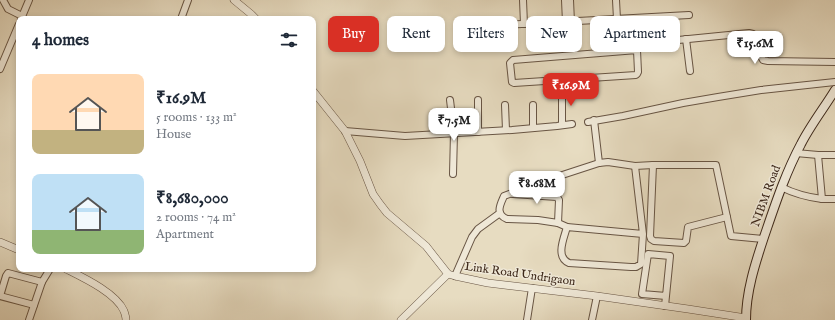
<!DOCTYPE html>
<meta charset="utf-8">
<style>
:root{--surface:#fff;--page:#f6f6f7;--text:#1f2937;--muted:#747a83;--accent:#d93025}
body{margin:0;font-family:"IM FELL English",serif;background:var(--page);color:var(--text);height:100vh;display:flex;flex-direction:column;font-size:15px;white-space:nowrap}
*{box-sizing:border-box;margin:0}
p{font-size:13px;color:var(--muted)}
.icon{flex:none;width:22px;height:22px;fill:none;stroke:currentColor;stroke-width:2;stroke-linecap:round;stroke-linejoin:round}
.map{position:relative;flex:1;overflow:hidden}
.drawer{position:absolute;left:16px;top:16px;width:300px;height:256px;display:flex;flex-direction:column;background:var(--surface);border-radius:8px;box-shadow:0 2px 6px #0003}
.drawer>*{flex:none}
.guide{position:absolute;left:328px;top:16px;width:380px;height:36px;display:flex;gap:8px}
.price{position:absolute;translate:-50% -34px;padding:0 9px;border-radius:8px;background:#fff;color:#222;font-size:13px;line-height:26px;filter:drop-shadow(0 1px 2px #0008)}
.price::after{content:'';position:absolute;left:50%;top:24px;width:12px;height:9px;margin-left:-6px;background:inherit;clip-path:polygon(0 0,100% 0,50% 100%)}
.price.current{background:var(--accent);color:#fff}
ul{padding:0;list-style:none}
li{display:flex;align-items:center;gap:12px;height:100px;padding:0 16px}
li span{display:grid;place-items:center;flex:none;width:112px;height:80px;border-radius:8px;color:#555}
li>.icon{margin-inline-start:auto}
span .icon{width:48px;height:48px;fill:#fffc;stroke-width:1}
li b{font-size:17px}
h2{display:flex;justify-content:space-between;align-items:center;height:48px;padding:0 16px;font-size:17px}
.tag{padding:0 14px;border-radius:8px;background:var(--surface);box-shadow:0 2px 6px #0003;font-size:14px;line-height:36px}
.tag.current{background:var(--accent);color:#fff}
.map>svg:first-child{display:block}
</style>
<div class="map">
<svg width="835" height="320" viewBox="0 0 835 320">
<rect width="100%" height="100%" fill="#e7dcc1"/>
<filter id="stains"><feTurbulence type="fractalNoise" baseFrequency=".005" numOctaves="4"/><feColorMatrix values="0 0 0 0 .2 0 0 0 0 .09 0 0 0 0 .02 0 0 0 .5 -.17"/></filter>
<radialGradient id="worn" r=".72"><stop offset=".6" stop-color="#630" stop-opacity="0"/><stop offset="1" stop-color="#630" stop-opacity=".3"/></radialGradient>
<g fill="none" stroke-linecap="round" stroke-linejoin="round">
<defs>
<g id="minor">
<path d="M3,0L8,9L22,16"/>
<path d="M523,0L524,24"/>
<path d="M565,0L566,22"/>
<path d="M570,0L571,22"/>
<path d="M616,0L617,19"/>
<path d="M21,19L29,0"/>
<path d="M181,19L188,0"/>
<path d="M502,25L689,15"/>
<path d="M686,39L690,71"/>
<path d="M637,50L638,72L637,74L636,75L514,83L512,82L510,63L513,60L637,50L648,43L749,33L753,34C759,41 758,52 763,60L768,61L835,62"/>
<path d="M0,69L19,24"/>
<path d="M562,90V125"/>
<path d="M450,100L454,133L453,174"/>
<path d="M505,105L506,130"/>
<path d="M533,105V128"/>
<path d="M594,120L599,163"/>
<path d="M588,122L623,116L683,103L718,97L761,90L835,82"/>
<path d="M345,131L405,136L512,130L557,126L572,124"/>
<path d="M478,132V100"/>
<path d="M796,153L818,155H835"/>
<path d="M818,155L822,199H835"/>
<path d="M653,165L650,236L651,239L654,241L684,243L686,241L688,227L727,217"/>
<path d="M635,166L643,234L641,264L636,267H631L569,263C555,257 564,238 567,227L643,234"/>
<path d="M781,187C795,194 806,197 822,199"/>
<path d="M513,194L557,197L559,200L558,223"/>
<path d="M567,227L558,223L538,220L507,219C495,214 500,205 504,196L550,179L599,163L608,162L635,166L653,165H716L731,236L763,239"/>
<path d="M455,276L472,237L478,229L500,213"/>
<path d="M0,296L6,276L8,273L42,282"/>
<path d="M0,296L34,305"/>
<path d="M665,306L670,256L648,254L642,294L666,296"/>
<path d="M29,320L42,282L50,269"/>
<path d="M527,320L532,288"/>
<path d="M592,320L597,296"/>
</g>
<g id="tertiary">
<path d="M234,0L251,14L256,19"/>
<path d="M313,91L345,131L360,161L373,194L380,204L387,213L426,246L448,274L455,276L488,283L597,296L688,309L746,318"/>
<path d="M0,242L19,250"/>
<path d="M66,269C84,278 116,293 124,311C125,314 126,317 126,320"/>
<path d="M401,320L448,274"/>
</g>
<path id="secondary" d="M746,320C746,292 755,264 764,237C775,205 785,174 801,144C810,126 824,108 835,90"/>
</defs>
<use href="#minor" stroke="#685544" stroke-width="8"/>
<use href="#tertiary" stroke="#685544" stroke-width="8"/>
<use href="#secondary" stroke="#3d281a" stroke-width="10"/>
<use href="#minor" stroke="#efe8d7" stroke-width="6"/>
<use href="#tertiary" stroke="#efe8d7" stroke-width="7"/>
<use href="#secondary" stroke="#efe8d7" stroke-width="8"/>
</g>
<g text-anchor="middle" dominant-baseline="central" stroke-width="3" stroke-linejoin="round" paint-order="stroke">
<g font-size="12" fill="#3d281a" stroke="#efe8d7">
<text transform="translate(766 196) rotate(-70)">NIBM Road</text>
<text transform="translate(520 274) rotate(8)">Link Road Undrigaon</text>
</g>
</g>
<rect width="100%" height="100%" filter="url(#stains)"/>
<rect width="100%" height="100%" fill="url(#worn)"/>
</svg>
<b class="price" style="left:755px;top:65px">₹15.6M</b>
<b class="price current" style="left:571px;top:107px">₹16.9M</b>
<b class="price" style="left:454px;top:142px">₹7.5M</b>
<b class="price" style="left:537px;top:205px">₹8.68M</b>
<div class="guide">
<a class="tag current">Buy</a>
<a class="tag">Rent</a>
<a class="tag">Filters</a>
<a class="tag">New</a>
<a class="tag">Apartment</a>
</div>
<section class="drawer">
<h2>4 homes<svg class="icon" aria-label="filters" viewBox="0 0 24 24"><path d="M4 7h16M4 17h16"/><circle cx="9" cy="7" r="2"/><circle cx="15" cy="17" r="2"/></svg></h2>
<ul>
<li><span style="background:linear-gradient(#ffd9b3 70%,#c2b280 0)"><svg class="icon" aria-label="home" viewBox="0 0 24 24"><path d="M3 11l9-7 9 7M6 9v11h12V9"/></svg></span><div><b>₹16.9M</b><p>5 rooms · 133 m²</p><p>House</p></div></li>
<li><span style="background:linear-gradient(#bfe0f5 70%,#8fb573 0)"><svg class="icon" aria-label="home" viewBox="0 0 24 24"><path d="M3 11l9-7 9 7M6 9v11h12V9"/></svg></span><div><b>₹8,680,000</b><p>2 rooms · 74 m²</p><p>Apartment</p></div></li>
</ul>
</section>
</div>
